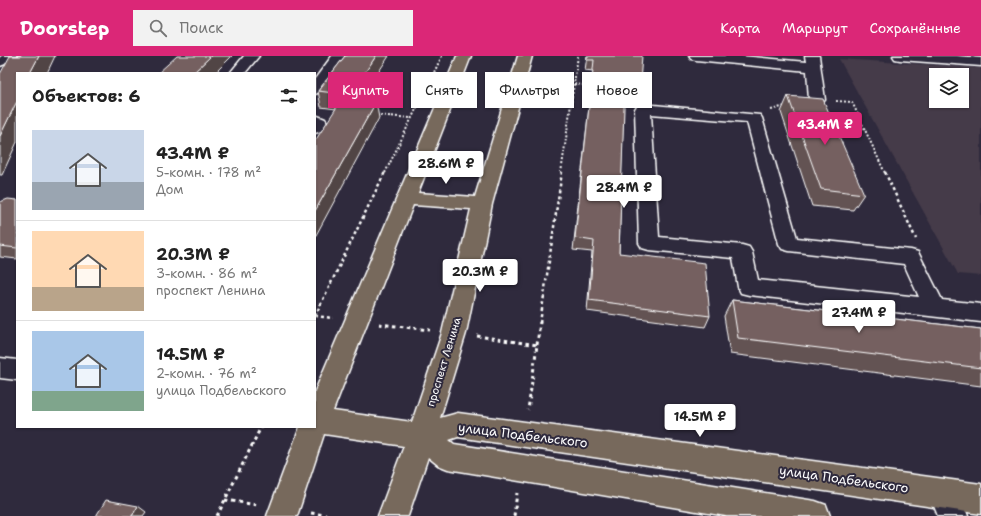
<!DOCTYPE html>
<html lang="ru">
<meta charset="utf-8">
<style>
:root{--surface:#fff;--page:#f2f2f2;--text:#222;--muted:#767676;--line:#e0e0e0;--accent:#db2777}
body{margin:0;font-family:"Shantell Sans",sans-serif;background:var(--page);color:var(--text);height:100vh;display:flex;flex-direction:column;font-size:15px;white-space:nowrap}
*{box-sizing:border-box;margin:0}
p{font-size:13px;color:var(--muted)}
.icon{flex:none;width:22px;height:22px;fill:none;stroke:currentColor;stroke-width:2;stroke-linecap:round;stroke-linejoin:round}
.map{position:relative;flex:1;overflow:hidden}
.sheet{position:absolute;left:16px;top:16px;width:300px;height:356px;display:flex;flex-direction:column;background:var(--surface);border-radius:0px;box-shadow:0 1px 3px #0004}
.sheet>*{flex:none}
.hud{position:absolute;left:328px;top:16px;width:380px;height:36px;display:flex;gap:8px}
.controls{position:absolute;left:929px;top:12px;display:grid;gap:8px}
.controls a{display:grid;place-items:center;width:40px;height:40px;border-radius:0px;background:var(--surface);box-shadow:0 1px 3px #0004;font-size:20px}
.price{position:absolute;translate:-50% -34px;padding:0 9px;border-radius:4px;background:#fff;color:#222;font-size:13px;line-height:26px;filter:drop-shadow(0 1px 2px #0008)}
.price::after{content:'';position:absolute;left:50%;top:24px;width:12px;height:9px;margin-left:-6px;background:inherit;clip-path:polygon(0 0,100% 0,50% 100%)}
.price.current{background:var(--accent);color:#fff}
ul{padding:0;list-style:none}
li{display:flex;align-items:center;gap:12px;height:100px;padding:0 16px}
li+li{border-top:1px solid var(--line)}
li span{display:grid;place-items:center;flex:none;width:112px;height:80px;border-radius:0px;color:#555}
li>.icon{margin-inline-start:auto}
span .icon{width:48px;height:48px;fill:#fffc;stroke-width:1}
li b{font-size:17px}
h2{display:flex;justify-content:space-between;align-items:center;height:48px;padding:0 16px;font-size:17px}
.pill{padding:0 14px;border-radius:0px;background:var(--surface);box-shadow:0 1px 3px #0004;font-size:14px;line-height:36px}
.pill.current{background:var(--accent);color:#fff}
header{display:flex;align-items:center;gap:24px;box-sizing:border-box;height:56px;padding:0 20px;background:var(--accent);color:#fff}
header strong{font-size:19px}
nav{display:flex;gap:22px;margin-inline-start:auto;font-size:14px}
.search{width:280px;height:36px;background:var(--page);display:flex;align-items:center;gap:10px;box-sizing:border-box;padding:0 14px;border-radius:0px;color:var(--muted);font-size:15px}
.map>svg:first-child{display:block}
</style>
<header>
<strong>Doorstep</strong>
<div class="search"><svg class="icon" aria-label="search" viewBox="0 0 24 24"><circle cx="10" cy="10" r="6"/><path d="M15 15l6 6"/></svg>Поиск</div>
<nav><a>Карта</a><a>Маршрут</a><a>Сохранённые</a></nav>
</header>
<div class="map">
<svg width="981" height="460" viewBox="0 0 981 460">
<rect width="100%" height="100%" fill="#2f2a3d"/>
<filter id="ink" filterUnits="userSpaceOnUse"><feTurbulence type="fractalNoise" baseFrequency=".025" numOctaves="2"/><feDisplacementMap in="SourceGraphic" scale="8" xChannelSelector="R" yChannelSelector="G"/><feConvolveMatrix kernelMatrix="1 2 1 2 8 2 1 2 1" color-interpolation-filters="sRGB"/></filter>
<g filter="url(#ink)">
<path fill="#443a48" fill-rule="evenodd" d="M839,3L981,12V220L958,218ZM936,19H962V45H936Z"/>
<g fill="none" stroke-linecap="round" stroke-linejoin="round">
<defs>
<g id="minor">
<path d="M2,0H20L18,3L0,10V1Z"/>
<path d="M244,0H259L245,17H230Z"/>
<path d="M332,0H346L320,36L315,38V23Z"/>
<path d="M689,0H741L806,6L805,0H819L825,44L822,47L817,49L812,47L809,44L807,15L696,4L691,3Z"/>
<path d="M893,0H957L981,2V10L900,4L895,3Z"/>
<path d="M643,48L760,59L762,62L797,182L911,194L918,196L942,244L981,248V266L749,239L741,237L738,231L733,202L649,194L642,192L639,187L635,53L637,50ZM651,58L747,66L779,188L782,193L789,195L904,208L919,241L758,224L752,196L749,191L742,189L659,181Z"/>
<path d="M315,59L325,63L327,66L321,75L315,77Z"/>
<path d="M0,302L17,304V324L0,322Z"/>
<path d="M944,423L954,427L968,460H938L929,437L934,427Z"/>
</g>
<path id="major" d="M457,0H471L418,137L475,141L518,0H532L492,148L466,277L440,362L458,357L981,428V458L458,381L449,384L454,388L815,445L826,449L830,460H726L448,413L438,409L428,401L408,460H378L404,390L324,378L297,460H267L300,371H315V335ZM413,149L471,153L442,277L412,366L333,355Z"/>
</defs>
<use href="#minor" stroke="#fff" stroke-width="3"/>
<use href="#major" stroke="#fff" stroke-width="3"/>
<g stroke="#fff" stroke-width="2" stroke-dasharray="2 2" stroke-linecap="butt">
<path d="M574,28L593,30"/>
<path d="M836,45L852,46L885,117"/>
<path d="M771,54L785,50"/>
<path d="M376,59L411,62"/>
<path d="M385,117L442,0"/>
<path d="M561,117L578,0"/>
</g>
<g stroke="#fff" stroke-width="2.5" stroke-dasharray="3 3" stroke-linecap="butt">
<path d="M885,116L916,183"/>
<path d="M315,260L333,262"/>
<path d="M315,260L385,116"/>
<path d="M540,267L562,116"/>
</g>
<g stroke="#fff" stroke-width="3" stroke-dasharray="3.5 3.5" stroke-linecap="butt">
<path d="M379,268L430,274"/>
<path d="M477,280L537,289L528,354"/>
<path d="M537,289L540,266"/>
<path d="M225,444L258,449"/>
<path d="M311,457L333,460"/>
<path d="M217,460L261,371"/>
<path d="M514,460L517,437"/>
</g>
<use href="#minor" fill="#2f2a3d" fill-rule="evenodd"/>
<use href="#major" fill="#77695c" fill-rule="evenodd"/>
</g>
<g fill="#645353" stroke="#fff">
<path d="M345,0L359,45L379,62L336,53L321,51L318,35Z"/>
<path d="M587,0L640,26L638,36L624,35L619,197L710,260L705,271L587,255L592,196L573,194L593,15L585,14Z"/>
<path d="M788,40L864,138L853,154L812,150L781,56Z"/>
<path d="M17,144V203L0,201V146Z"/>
<path d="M732,244L981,273V330L730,298L724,260Z"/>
</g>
<g fill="#514444" stroke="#fff">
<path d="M39,0H55L47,17H30Z"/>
<path d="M211,0H232L215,17H193Z"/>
<path d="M376,0H389L353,55L350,39Z"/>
<path d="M17,45V86L2,119H0V80Z"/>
<path d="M376,46L379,62L315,181V155Z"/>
<path d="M138,450L146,456L143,460H132Z"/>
</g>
<g fill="#746161" stroke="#fff">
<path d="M10,0H39L30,17H17V45L0,80V18Z"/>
<path d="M177,0H211L193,17H158Z"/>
<path d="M345,0H376L350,39L318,35Z"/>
<path d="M587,0H642L640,26L625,24L619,197L705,207L710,260L589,244L594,185L575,182L594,4H587Z"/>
<path d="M788,40L823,43L864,138L821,133Z"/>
<path d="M342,43L376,46L315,155V85Z"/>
<path d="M8,143L17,144V192L0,190V146Z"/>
<path d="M732,244L981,273V312L738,282Z"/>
<path d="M106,444L138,450L132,460H96Z"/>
</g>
</g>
<g text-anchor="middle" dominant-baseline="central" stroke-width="4" stroke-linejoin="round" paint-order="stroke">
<g font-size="11" fill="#fff" stroke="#2f2a3d">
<text transform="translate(444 306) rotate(-73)">проспект Ленина</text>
</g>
<g font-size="13" fill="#fff" stroke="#2f2a3d">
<text transform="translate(523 379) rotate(7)">улица Подбельского</text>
<text transform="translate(844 423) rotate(8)">улица Подбельского</text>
</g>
</g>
</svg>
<div class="controls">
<a><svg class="icon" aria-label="layers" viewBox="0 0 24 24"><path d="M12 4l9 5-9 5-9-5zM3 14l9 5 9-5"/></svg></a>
</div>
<b class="price current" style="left:825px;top:90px">43.4M ₽</b>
<b class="price" style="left:446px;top:129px">28.6M ₽</b>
<b class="price" style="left:624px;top:153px">28.4M ₽</b>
<b class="price" style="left:480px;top:237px">20.3M ₽</b>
<b class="price" style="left:859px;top:278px">27.4M ₽</b>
<b class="price" style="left:700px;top:382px">14.5M ₽</b>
<div class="hud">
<a class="pill current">Купить</a>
<a class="pill">Снять</a>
<a class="pill">Фильтры</a>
<a class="pill">Новое</a>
</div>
<section class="sheet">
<h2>Объектов: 6<svg class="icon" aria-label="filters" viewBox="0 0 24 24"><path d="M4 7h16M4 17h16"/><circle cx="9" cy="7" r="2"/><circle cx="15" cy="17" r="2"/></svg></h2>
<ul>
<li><span style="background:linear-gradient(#c9d6e8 65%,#9aa5b1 0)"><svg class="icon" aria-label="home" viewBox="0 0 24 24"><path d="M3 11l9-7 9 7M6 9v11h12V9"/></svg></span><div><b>43.4M ₽</b><p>5-комн. · 178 m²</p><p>Дом</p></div></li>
<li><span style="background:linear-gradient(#ffd9b3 70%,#b9a48a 0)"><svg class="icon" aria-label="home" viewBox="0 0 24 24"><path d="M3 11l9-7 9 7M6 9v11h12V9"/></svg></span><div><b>20.3M ₽</b><p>3-комн. · 86 m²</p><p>проспект Ленина</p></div></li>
<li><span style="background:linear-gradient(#a9c7e8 75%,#7fa58c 0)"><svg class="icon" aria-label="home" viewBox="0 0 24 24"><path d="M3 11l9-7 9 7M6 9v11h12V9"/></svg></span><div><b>14.5M ₽</b><p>2-комн. · 76 m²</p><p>улица Подбельского</p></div></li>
</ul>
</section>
</div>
